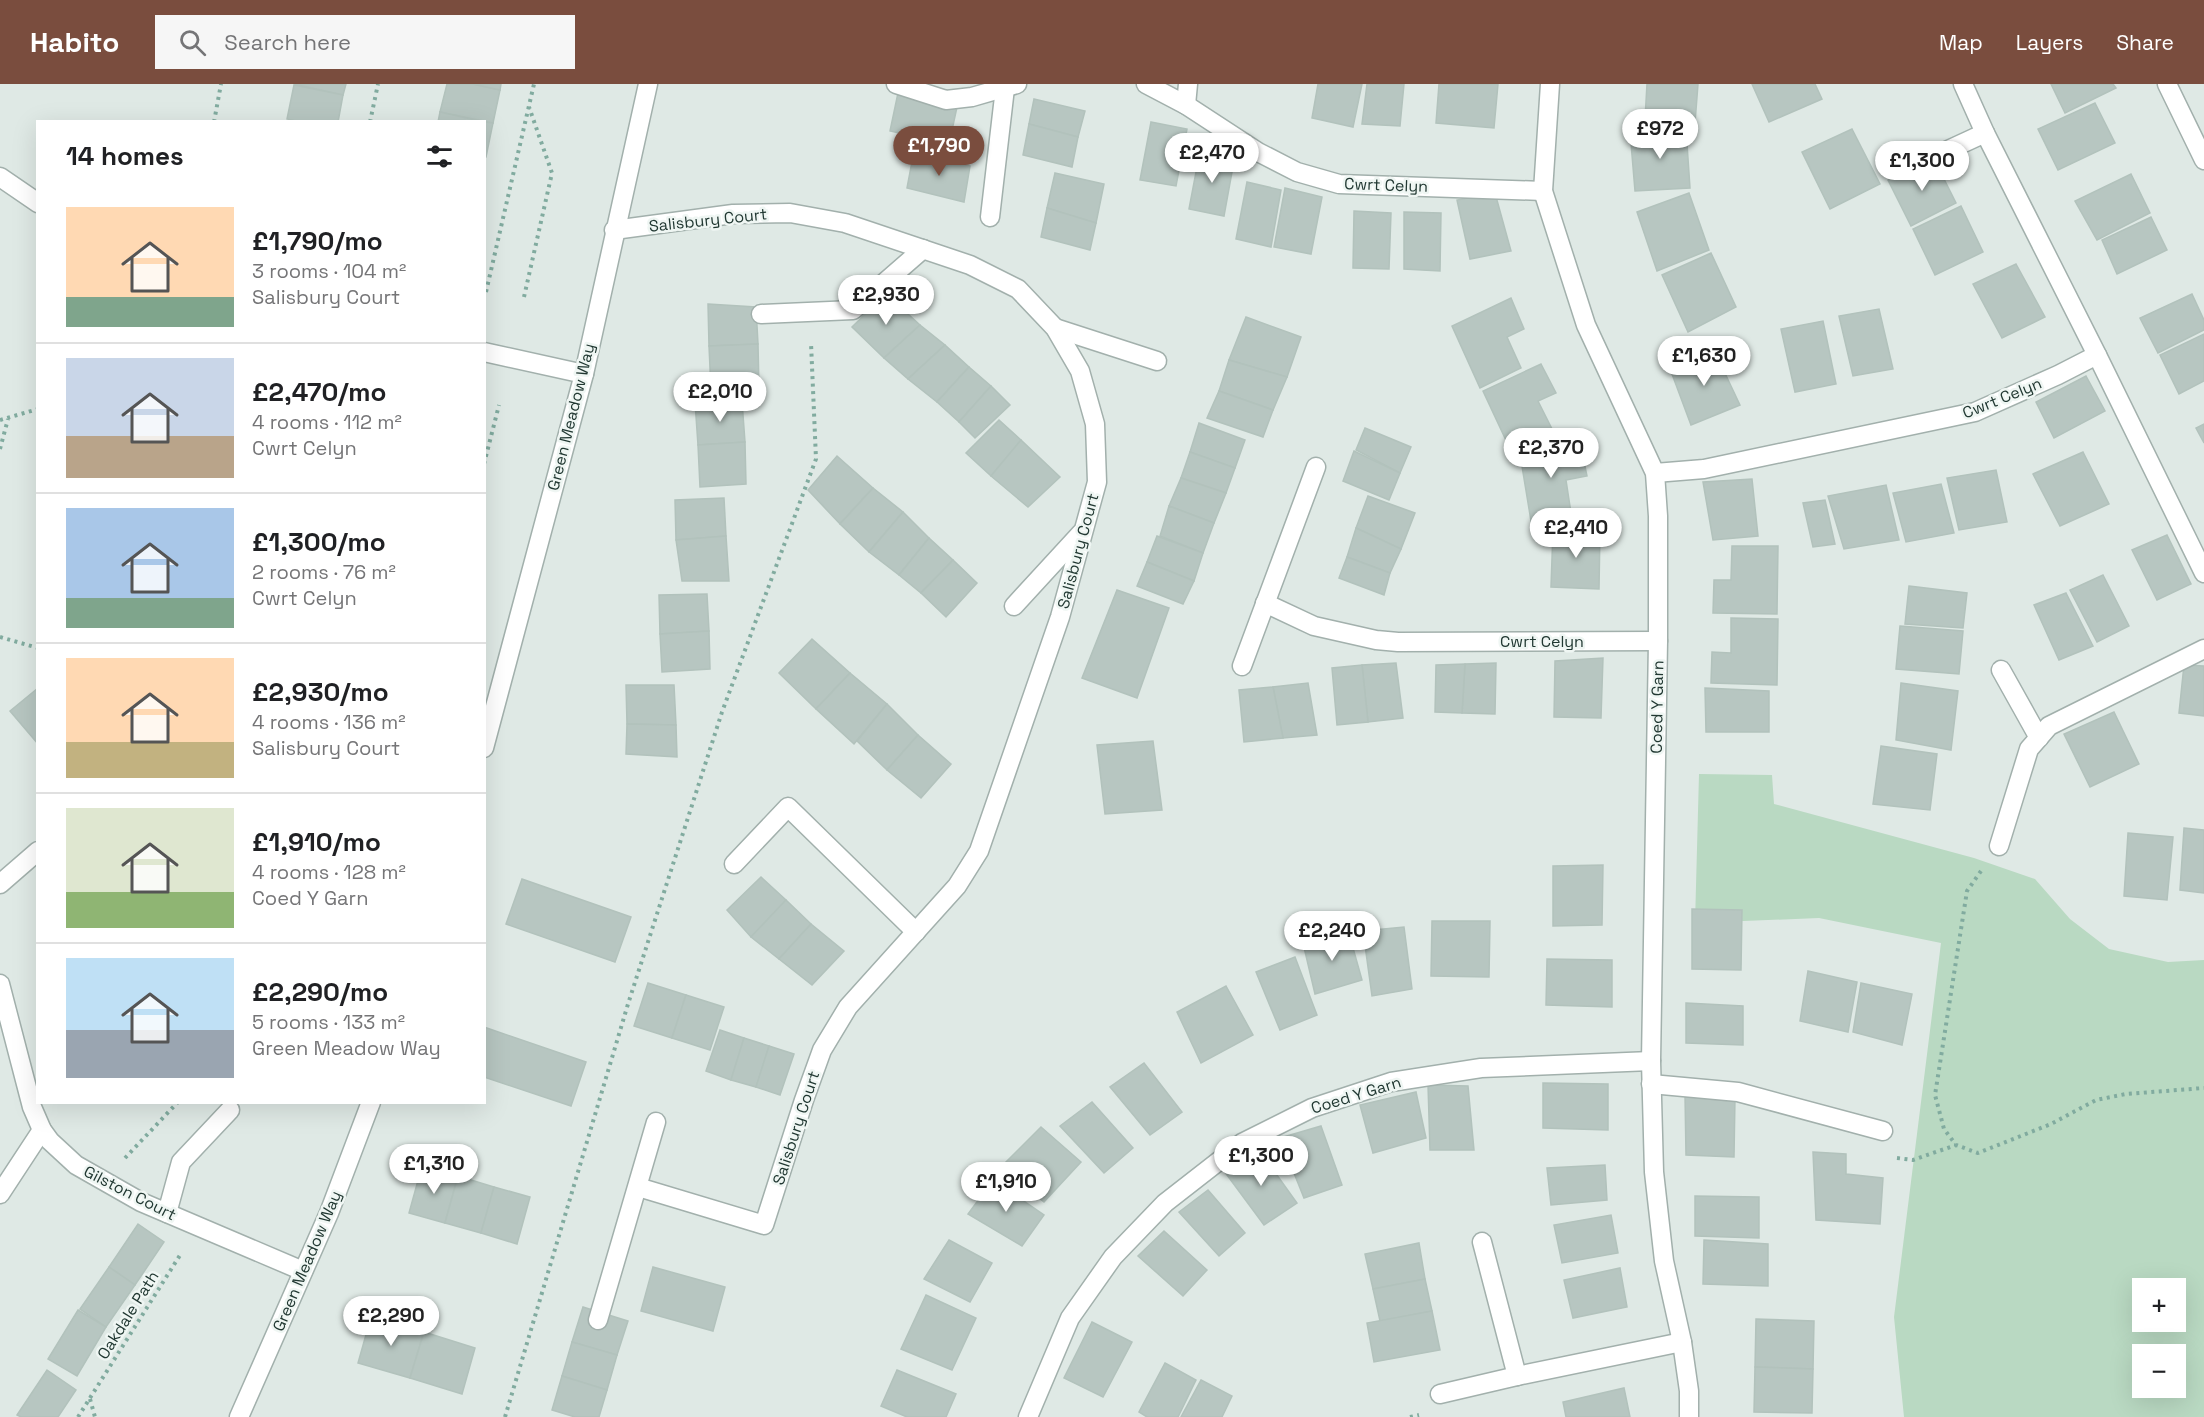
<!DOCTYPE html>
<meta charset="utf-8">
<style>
:root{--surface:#fff;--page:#f6f6f6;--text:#202124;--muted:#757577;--line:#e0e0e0;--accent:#7a4d3e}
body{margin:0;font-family:"Space Grotesk",sans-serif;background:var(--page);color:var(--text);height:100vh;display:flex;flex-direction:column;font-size:22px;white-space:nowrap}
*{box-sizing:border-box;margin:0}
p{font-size:20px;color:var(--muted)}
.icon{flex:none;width:33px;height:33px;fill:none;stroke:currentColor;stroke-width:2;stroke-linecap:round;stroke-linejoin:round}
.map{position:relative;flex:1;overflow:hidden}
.details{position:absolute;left:36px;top:36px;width:450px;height:984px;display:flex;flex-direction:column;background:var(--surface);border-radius:0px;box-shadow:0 6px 24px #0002}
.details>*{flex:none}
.fabs{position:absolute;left:2132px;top:1194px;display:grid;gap:12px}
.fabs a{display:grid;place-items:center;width:54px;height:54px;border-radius:0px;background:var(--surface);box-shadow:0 6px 24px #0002;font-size:30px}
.price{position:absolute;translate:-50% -51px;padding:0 14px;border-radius:21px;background:#fff;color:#222;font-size:20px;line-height:39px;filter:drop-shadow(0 2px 3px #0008)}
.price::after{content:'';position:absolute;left:50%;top:36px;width:18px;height:14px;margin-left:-9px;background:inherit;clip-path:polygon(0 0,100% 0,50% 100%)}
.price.current{background:var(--accent);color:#fff}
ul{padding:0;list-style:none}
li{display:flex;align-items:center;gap:18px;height:150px;padding:0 30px}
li+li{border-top:2px solid var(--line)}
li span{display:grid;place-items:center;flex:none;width:168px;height:120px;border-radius:0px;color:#555}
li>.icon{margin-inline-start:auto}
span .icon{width:72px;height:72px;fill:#fffc;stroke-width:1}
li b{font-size:26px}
h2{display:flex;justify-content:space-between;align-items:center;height:72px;padding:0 30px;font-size:26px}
header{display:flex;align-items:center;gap:36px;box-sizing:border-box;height:84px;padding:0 30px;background:var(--accent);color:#fff}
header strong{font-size:28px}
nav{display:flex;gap:33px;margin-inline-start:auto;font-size:21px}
.search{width:420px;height:54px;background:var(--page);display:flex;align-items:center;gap:15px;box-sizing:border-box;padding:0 21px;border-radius:0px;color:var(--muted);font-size:22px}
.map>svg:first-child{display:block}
</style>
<header>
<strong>Habito</strong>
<div class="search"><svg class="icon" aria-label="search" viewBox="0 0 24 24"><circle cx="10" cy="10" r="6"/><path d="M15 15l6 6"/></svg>Search here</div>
<nav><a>Map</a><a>Layers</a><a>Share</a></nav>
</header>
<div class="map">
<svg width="2204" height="1333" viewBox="0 0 2204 1333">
<rect width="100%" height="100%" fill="#dfe9e5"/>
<path fill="#b9d9c2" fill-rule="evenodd" d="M1699,690L1772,691L1774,720L1974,774L2035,795L2070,835L2109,865L2168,878L2204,876V1333H1904L1894,1233L1941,859L1819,834L1695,839ZM2142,1204H2175V1238H2142ZM2142,1270H2175V1304H2142Z"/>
<g fill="#b7c6c1" stroke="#b2c2bc" stroke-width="1.5">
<path d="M294,0H346L343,11Z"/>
<path d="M447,0H473L500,6L493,39L440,28Z"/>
<path d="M473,0H501L500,6Z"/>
<path d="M1318,0H1362L1353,43L1312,34Z"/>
<path d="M1367,0H1404L1400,42L1362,40Z"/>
<path d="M1439,0H1498L1494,44L1436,39Z"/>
<path d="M1647,0H1698L1695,39L1645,35Z"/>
<path d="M1752,0H1815L1822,15L1769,38Z"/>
<path d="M2051,0H2113L2116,4L2065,29Z"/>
<path d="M294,1L343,11L338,38H300L287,35Z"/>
<path d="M898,9L957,23L949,60L890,47Z"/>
<path d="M1034,15L1085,27L1078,53L1029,40Z"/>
<path d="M2095,19L2115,59L2058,86L2038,45Z"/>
<path d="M440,28L484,38H438Z"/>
<path d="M484,38L493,39L486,73H484Z"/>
<path d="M1151,38L1187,45L1176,102L1140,96Z"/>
<path d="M1029,40L1078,53L1072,83L1023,71Z"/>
<path d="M1686,45L1690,104L1635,107L1630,47Z"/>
<path d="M1852,45L1880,100L1830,125L1802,68Z"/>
<path d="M914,67L970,82L964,118L907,104Z"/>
<path d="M1200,67L1234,77L1224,132L1189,125Z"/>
<path d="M1934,75L1956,119L1911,142L1888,96Z"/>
<path d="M1055,89L1104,100L1096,139L1047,124Z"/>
<path d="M2131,90L2150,129L2097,156L2075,117Z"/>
<path d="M1247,98L1281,106L1271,163L1236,155Z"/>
<path d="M1285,104L1322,113L1311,170L1274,163Z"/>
<path d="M1495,109L1511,167L1470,175L1457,116Z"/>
<path d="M1689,109L1709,166L1657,187L1637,128Z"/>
<path d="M1961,122L1983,168L1935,191L1913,145Z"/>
<path d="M1047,124L1096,139L1090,166L1041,153Z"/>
<path d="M1354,127L1391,129L1389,185L1353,184Z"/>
<path d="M1404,128L1441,129L1440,187L1404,185Z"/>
<path d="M2151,133L2167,166L2117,190L2102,156Z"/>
<path d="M1711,169L1736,223L1688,248L1662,191Z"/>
<path d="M2016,180L2045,233L2002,254L1973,200Z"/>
<path d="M886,210L920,241L884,274L852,243Z"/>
<path d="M2192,210L2204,236V246L2158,269L2140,234Z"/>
<path d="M1511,214L1524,245L1507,253L1521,284L1480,304L1452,242Z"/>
<path d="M708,220L756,223L758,260L709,262Z"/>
<path d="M1879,225L1893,285L1853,292L1839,232Z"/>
<path d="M1246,233L1301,253L1287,293L1229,276Z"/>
<path d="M1823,237L1836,300L1795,308L1781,245Z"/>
<path d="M920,241L945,261L908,295L884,274Z"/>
<path d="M2204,250V297L2179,310L2160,271Z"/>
<path d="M758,260L759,304L711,306L709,262Z"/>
<path d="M945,261L969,283L937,318L908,295Z"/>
<path d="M1714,266L1740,321L1691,341L1669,282Z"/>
<path d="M1229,276L1287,293L1273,326L1219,307Z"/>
<path d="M1541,280L1556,309L1538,317L1553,347L1511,367L1483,307Z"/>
<path d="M969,283L991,302L959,338L937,318Z"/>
<path d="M2086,292L2105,327L2054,354L2036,318Z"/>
<path d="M991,302L1010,321L975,354L959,338Z"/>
<path d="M1219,307L1273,326L1263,353L1207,334Z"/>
<path d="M742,317L745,358L698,361L695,318Z"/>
<path d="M999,336L1021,356L991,392L966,369Z"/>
<path d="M1199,339L1245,356L1235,384L1190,368Z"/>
<path d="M2204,340V359L2196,344Z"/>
<path d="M1365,344L1411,363L1400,389L1356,366Z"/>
<path d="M1021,356L1060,393L1028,423L991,392Z"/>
<path d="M745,358L746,400L700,403L698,361Z"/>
<path d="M1580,359L1587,392L1566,396L1571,429L1531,437L1520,370Z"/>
<path d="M1354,367L1400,389L1389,416L1343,397Z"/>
<path d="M1190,368L1235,384L1226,409L1181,394Z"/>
<path d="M2083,368L2109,420L2060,442L2033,390Z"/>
<path d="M837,372L873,404L840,440L808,406Z"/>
<path d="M1996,386L2007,438L1959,446L1947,394Z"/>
<path d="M1181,394L1226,409L1214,439L1169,422Z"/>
<path d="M1752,395L1758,452L1713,456L1703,398Z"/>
<path d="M1941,400L1954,449L1906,458L1893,409Z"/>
<path d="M1886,401L1899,456L1844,465L1828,412Z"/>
<path d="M873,404L903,428L869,468L840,440Z"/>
<path d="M1368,412L1415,429L1401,465L1356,444Z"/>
<path d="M724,414L726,452L676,456L675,416Z"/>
<path d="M1825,416L1835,460L1813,463L1803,419Z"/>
<path d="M1169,422L1214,439L1203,469L1160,452Z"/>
<path d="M903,428L929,454L899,491L869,468Z"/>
<path d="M1356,444L1401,465L1390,489L1347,473Z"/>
<path d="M1553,446L1600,447L1599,505L1551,503Z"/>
<path d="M2167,451L2191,500L2157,516L2132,466Z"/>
<path d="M726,452L729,497H682L676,456Z"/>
<path d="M1157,452L1203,469L1194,497L1147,478Z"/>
<path d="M929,454L953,476L921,509L899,491Z"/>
<path d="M1732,462H1778L1777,530L1713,529L1714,496H1731Z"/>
<path d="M1347,473L1390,489L1384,511L1339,494Z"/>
<path d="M953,476L977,499L946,533L921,509Z"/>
<path d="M1147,478L1194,497L1183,520L1137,502Z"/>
<path d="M2103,491L2129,542L2097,558L2070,506Z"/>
<path d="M1909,502L1967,509L1963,544L1905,540Z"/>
<path d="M1117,506L1169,524L1137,614L1082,594Z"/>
<path d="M2066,509L2093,562L2059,576L2034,521Z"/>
<path d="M707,510L709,547L660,550L659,511Z"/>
<path d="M1731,534L1778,535L1777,601L1711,599L1712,568L1731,569Z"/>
<path d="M1900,542L1963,547L1959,590L1896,585Z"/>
<path d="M709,547L710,585L662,588L660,550Z"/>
<path d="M812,555L850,589L816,625L779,589Z"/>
<path d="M1603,574L1601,634L1554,633L1555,577Z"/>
<path d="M1396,579L1403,634L1368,638L1362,581Z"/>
<path d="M1496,579L1495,630L1462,629L1465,580Z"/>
<path d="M1465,580L1462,629L1435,628L1436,581Z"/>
<path d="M1362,581L1368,638L1337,641L1332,584Z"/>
<path d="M2184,581L2204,582V632L2179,629Z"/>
<path d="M850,589L887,620L854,660L816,625Z"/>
<path d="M1308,599L1317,651L1283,654L1273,603Z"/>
<path d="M1901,599L1958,607L1951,666L1896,656Z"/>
<path d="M626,601H674L676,641L627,640Z"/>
<path d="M1273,603L1283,654L1244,658L1239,606Z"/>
<path d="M38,604V660L10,627Z"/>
<path d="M1705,604L1769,607V648H1706Z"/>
<path d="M887,620L918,651L887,686L857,657Z"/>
<path d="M2114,628L2139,680L2090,703L2064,650Z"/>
<path d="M627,640L676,641L677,673L626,670Z"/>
<path d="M918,651L951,680L921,714L887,686Z"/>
<path d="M1153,657L1162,726L1105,730L1097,661Z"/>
<path d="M1881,662L1937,670L1930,726L1873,720Z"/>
<path d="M2184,744L2204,746V809L2180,806Z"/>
<path d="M2128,749L2173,753L2167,816L2124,812Z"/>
<path d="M1603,781L1602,841L1553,842V782Z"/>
<path d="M761,793L786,816L751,853L727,826Z"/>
<path d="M522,795L631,833L615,878L506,840Z"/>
<path d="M786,816L811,840L779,875L751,853Z"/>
<path d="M1692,825L1742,826L1741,886L1692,885Z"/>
<path d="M1432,837H1490L1489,893L1431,892Z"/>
<path d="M811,840L844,867L812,901L779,875Z"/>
<path d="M1404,843L1412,905L1372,912L1363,847Z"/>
<path d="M1348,846L1362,896L1315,910L1303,859Z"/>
<path d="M1295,873L1317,931L1280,946L1256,888Z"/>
<path d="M1547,875L1612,876V923L1546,921Z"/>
<path d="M1808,887L1857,898L1848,948L1800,937Z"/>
<path d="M648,899L686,911L672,954L634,942Z"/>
<path d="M1861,899L1912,910L1902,961L1853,948Z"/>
<path d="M1226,902L1253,951L1201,979L1177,928Z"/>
<path d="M686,911L724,923L710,966L672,954Z"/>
<path d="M1686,919L1743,922V961L1686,959Z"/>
<path d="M484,943L586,978L571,1022L484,993Z"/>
<path d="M720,946L744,954L731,996L706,987Z"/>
<path d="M744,954L769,962L756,1003L731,996Z"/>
<path d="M769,962L794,970L780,1011L756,1003Z"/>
<path d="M1144,979L1182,1028L1150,1051L1110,1003Z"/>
<path d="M1543,999L1608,1000V1046L1543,1044Z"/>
<path d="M1428,1001L1468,1002L1474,1066H1430Z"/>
<path d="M1416,1008L1426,1054L1373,1069L1360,1021Z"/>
<path d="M1685,1011L1735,1013L1734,1073L1686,1071Z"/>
<path d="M1092,1018L1133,1064L1104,1089L1060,1042Z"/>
<path d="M1321,1042L1342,1101L1304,1114L1280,1054Z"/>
<path d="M1041,1043L1081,1078L1044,1118L1001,1083Z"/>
<path d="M1259,1066L1297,1119L1264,1141L1224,1087Z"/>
<path d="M1813,1068L1846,1070V1090L1883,1094L1880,1140L1816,1136Z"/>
<path d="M1605,1081L1607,1116L1551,1121L1547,1084Z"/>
<path d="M422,1082L458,1092L445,1139L409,1129Z"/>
<path d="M458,1092L494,1103L481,1149L445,1139Z"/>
<path d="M993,1096L1044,1131L1022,1162L968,1130Z"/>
<path d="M494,1103L530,1113L517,1160L481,1149Z"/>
<path d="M1208,1106L1245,1149L1219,1172L1179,1128Z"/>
<path d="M1695,1112L1759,1113V1154L1695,1152Z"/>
<path d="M1611,1131L1618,1169L1562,1179L1554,1141Z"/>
<path d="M138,1140L164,1158L135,1201L109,1183Z"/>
<path d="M1164,1147L1207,1186L1183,1212L1138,1172Z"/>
<path d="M949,1156L992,1179L970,1218L924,1195Z"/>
<path d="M1704,1156L1768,1160V1202L1703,1200Z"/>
<path d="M1419,1159L1425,1195L1373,1205L1365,1170Z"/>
<path d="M109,1183L135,1201L106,1243L80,1225Z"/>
<path d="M653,1183L725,1203L713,1247L641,1227Z"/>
<path d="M1620,1184L1627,1223L1573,1234L1564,1196Z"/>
<path d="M1425,1195L1432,1227L1380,1237L1373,1205Z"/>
<path d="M926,1211L976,1234L952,1286L901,1265Z"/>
<path d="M583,1223L628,1237L617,1271L572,1258Z"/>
<path d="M78,1226L106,1243L77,1292L48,1275Z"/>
<path d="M1432,1227L1440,1266L1374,1278L1367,1239Z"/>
<path d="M371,1233L424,1248L410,1294L358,1279Z"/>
<path d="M1756,1235L1814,1237L1813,1285L1755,1283Z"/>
<path d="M1092,1238L1132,1258L1103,1313L1064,1294Z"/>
<path d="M424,1248L475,1264L462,1310L410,1294Z"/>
<path d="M572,1258L617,1271L607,1306L562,1292Z"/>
<path d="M1165,1279L1196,1296L1178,1333H1147L1139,1328Z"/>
<path d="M1755,1283L1813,1285L1812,1329L1754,1328Z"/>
<path d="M47,1286L76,1306L58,1333H21L17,1331Z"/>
<path d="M897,1286L956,1310L946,1333H907L881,1322Z"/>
<path d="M562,1292L607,1306L599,1333H575L552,1326Z"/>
<path d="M1201,1296L1232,1312L1222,1333H1181Z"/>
<path d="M1624,1304L1630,1333H1566L1563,1318Z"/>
</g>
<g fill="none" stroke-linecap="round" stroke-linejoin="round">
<defs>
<g id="minor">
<path d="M896,0L946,16L972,13L1017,0"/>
<path d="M1146,0L1186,21L1258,68L1297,88L1339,100L1543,107"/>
<path d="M1550,0L1543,107L1586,241L1655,389L1658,432V557L1651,977L1654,1088L1664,1177L1682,1258L1689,1307V1333"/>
<path d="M1963,0L1985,49L2097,271L2204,489"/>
<path d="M2167,0L2204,76"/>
<path d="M1186,21L1188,0"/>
<path d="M1920,79L1985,49"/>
<path d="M0,93L38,119"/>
<path d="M990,133L1005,4"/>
<path d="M614,146L733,130L790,129L845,139L970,181L1018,205L1055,244L1080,287L1095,340L1097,398L1060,533L979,767L957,802L848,923L822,966L804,1016L764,1141L638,1103"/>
<path d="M761,230L853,226L923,165"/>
<path d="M1055,244L1157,277"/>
<path d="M484,268L584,290"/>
<path d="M1655,389L1704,385L1975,328L2058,291L2097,271"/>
<path d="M1265,519L1314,542L1376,556L1398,558L1658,557"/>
<path d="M1014,522L1081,449"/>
<path d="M1242,582L1316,383"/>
<path d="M2001,586L2039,654"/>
<path d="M484,664L584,290L648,0"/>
<path d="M1999,762L2029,665L2049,642L2204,565"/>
<path d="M734,780L788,723L916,848"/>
<path d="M0,800L38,767"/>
<path d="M0,900L32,1023L42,1046L50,1057L76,1081L141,1118L303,1187"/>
<path d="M1651,1000L1738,1008L1883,1047"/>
<path d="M0,1110L42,1046"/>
<path d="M167,1129L181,1078L230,1026"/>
<path d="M1482,1158L1517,1292"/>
<path d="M598,1236L656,1038"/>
<path d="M1440,1310L1517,1292L1682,1258"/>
<path d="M239,1333L329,1129L371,1018"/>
<path d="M1028,1333L1070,1234L1113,1173L1165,1119L1242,1059L1312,1024L1391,998L1481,984L1651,977"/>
</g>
</defs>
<use href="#minor" stroke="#a2b0ac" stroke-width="21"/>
<g stroke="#81ab9f" stroke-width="4" stroke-dasharray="3 4.5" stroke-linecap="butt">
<path d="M214,38L221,0"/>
<path d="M370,38L378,0"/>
<path d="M486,208L534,0"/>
<path d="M524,213L552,89L529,23"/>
<path d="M0,336L38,325"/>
<path d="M0,365L8,335"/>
<path d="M484,380L499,321"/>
<path d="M0,553L38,564"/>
<path d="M1981,787L1967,807L1935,1011L1944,1045L1956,1061L1978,1069L2051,1040L2096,1016L2126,1010L2204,1004"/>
<path d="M125,1074L178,1018"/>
<path d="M1897,1074L1913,1076L1956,1061"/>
<path d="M90,1315L95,1333"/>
<path d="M78,1333L182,1168"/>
<path d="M505,1333L628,920L722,628L816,375L811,259"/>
<path d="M1410,1333L1419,1331"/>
</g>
<use href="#minor" stroke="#fff" stroke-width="18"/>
</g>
<g text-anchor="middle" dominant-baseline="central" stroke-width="5" stroke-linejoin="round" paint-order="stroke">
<g font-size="16" fill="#213832" stroke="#eff6f3">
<text transform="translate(1386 101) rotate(2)">Cwrt Celyn</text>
<text transform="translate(708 136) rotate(-6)">Salisbury Court</text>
<text transform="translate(2002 314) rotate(-22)">Cwrt Celyn</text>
<text transform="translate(571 333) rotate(-76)">Green Meadow Way</text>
<text transform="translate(1078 467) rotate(-75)">Salisbury Court</text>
<text x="1542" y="557">Cwrt Celyn</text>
<text transform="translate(1657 623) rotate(-89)">Coed Y Garn</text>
<text transform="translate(1356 1011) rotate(-17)">Coed Y Garn</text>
<text transform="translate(796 1044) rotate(-72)">Salisbury Court</text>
<text transform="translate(130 1109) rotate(27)">Gilston Court</text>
<text transform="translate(307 1177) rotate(-67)">Green Meadow Way</text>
<text transform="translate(128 1231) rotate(-58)">Oakdale Path</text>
</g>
</g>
</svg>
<div class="fabs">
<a>+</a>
<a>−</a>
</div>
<b class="price" style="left:1660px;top:76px">£972</b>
<b class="price current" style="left:939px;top:93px">£1,790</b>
<b class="price" style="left:1212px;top:100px">£2,470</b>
<b class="price" style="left:1922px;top:108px">£1,300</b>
<b class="price" style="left:886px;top:242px">£2,930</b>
<b class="price" style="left:1704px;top:303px">£1,630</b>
<b class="price" style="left:720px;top:339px">£2,010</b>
<b class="price" style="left:1551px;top:395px">£2,370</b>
<b class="price" style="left:1576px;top:475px">£2,410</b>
<b class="price" style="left:1332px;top:878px">£2,240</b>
<b class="price" style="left:1261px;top:1103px">£1,300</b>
<b class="price" style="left:434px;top:1111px">£1,310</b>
<b class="price" style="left:1006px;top:1129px">£1,910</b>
<b class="price" style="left:391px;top:1263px">£2,290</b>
<section class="details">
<h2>14 homes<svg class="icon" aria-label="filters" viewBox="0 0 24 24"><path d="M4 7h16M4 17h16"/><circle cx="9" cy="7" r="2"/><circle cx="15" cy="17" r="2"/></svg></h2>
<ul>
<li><span style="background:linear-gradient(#ffd9b3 75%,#7fa58c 0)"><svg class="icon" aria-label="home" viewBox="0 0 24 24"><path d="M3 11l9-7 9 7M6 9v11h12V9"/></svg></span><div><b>£1,790/mo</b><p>3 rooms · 104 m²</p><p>Salisbury Court</p></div></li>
<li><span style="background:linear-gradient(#c9d6e8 65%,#b9a48a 0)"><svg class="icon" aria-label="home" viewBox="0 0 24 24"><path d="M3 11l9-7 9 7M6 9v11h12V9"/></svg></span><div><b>£2,470/mo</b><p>4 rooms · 112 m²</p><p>Cwrt Celyn</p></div></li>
<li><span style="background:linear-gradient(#a9c7e8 75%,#7fa58c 0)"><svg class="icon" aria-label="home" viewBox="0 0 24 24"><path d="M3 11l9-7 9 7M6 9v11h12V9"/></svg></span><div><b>£1,300/mo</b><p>2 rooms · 76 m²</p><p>Cwrt Celyn</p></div></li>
<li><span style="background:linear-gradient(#ffd9b3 70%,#c2b280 0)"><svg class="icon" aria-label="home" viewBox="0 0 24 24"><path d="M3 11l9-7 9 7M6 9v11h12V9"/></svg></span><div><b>£2,930/mo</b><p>4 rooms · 136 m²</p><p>Salisbury Court</p></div></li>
<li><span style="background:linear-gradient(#dfe7d0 70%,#8fb573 0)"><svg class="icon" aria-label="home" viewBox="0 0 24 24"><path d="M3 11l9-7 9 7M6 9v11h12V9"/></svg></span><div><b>£1,910/mo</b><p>4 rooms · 128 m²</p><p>Coed Y Garn</p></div></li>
<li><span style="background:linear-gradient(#bfe0f5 60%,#9aa5b1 0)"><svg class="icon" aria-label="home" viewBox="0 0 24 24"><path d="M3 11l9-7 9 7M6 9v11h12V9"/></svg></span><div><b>£2,290/mo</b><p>5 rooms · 133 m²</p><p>Green Meadow Way</p></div></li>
</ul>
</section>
</div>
